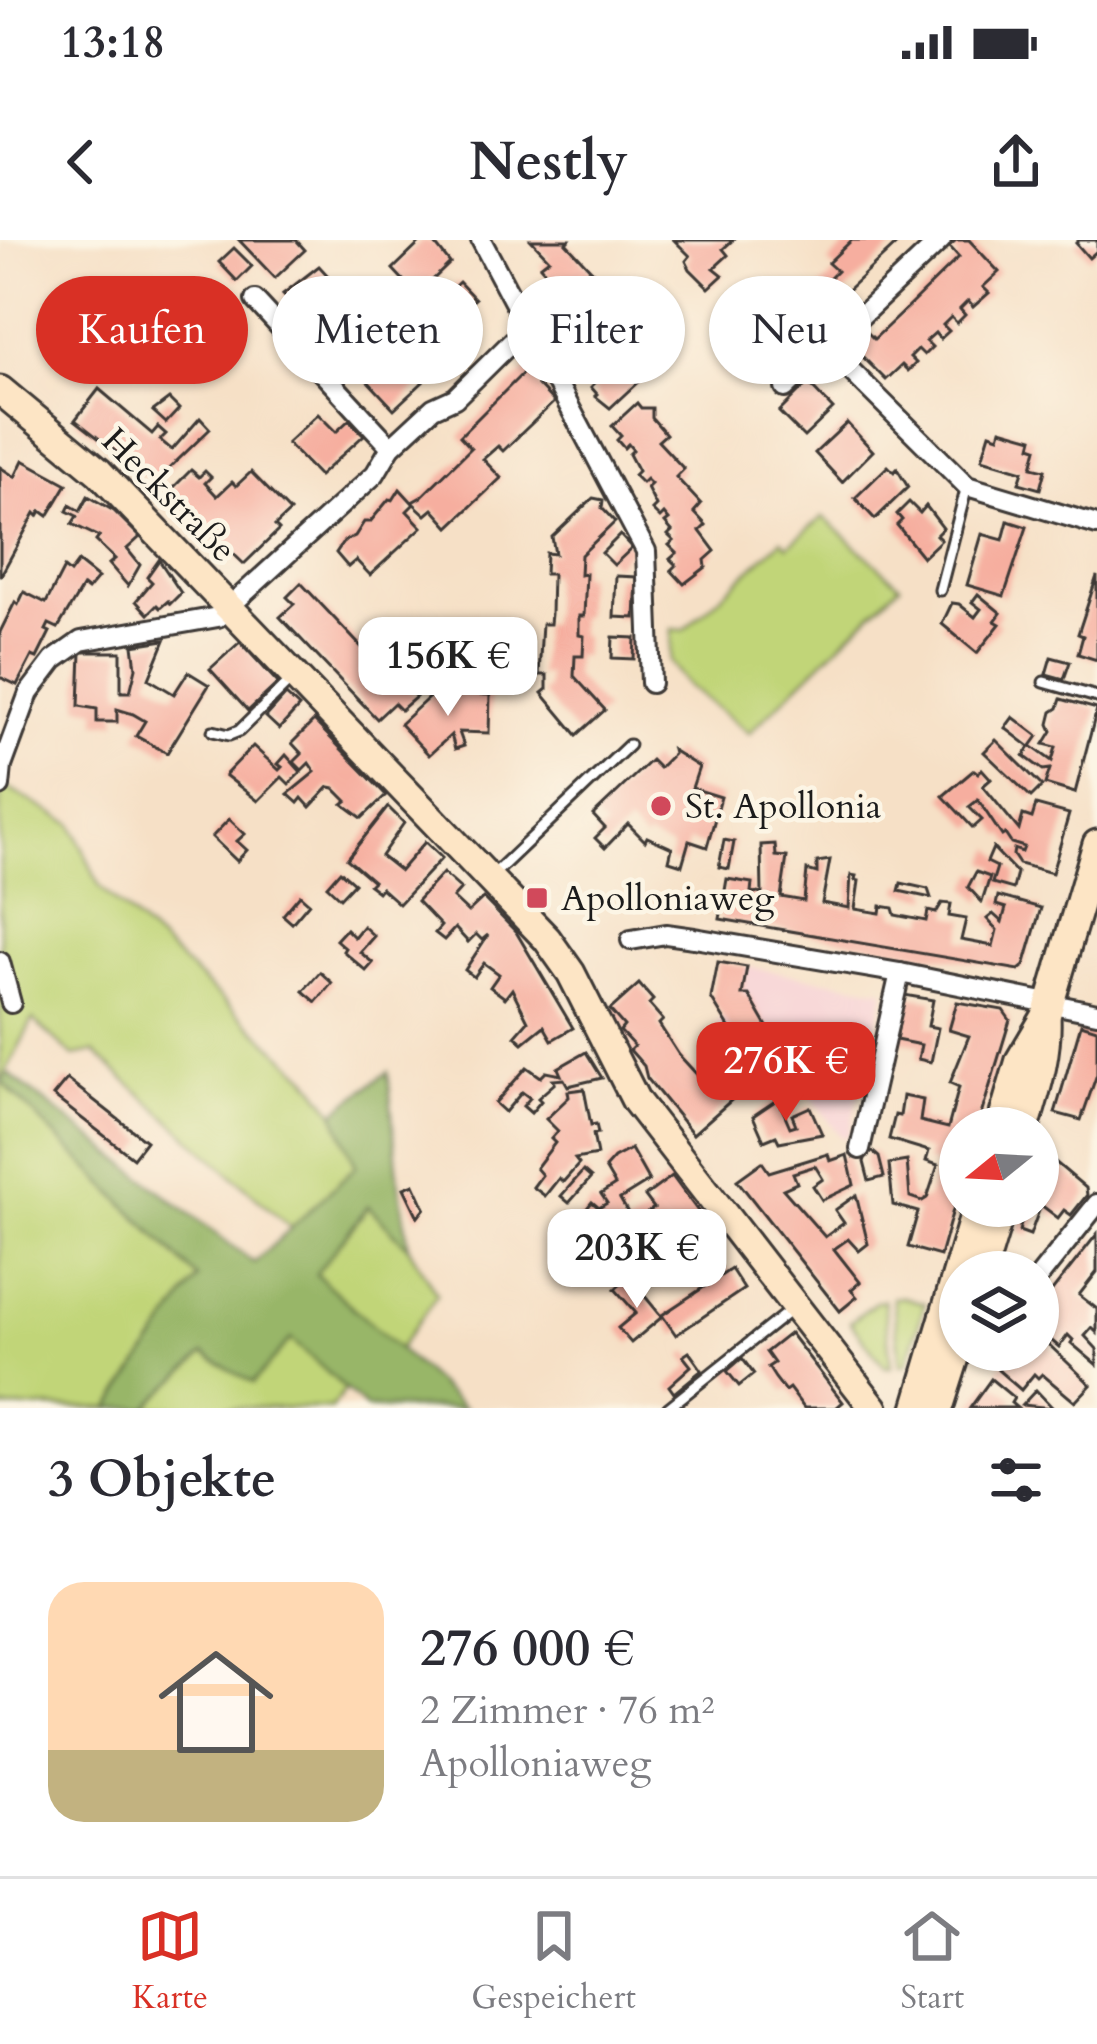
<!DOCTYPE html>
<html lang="de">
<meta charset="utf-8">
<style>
:root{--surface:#fff;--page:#f7f7f7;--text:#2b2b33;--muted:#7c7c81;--line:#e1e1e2;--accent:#d93025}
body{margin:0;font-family:Cardo,serif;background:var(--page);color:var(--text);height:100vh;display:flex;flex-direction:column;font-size:45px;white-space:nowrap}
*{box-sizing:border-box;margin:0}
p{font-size:39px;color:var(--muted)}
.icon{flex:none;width:66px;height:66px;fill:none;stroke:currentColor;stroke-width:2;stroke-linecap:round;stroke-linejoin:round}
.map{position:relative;height:1168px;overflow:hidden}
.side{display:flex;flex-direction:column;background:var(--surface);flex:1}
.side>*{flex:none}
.banner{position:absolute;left:36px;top:36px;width:1026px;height:108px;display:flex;gap:24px}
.needle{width:78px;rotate:252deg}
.controls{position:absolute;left:939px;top:867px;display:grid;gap:24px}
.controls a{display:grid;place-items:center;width:120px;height:120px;border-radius:50%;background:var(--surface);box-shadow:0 3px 9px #0004;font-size:60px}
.price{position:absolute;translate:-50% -102px;padding:0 27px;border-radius:24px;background:#fff;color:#222;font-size:39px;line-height:78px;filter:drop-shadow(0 3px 6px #0008)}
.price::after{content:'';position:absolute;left:50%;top:72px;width:36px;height:27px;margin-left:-18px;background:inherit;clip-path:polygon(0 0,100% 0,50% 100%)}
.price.selected{background:var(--accent);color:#fff}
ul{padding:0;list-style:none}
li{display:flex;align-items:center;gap:36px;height:300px;padding:0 48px}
li span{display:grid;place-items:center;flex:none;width:336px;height:240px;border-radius:36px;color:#555}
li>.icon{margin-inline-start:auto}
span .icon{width:144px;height:144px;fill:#fffc;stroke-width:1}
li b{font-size:51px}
h2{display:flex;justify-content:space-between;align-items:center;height:144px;padding:0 48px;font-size:51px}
.pill{padding:0 42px;border-radius:54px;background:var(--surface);box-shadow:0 3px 9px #0004;font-size:42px;line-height:108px}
.pill.selected{background:var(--accent);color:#fff}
.status{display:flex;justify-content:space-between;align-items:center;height:84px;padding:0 60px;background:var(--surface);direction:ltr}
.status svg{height:33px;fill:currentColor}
header{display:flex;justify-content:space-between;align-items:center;height:156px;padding:0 48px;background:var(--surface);font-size:54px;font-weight:800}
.tabs{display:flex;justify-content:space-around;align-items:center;height:168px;border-top:3px solid var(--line);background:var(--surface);font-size:33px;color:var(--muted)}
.tabs a{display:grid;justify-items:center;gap:6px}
.tabs .selected{color:var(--accent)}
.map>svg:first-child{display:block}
</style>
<div class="status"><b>13:18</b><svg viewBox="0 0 49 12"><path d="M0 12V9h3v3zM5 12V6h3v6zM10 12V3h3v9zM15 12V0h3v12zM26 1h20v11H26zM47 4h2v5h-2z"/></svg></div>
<header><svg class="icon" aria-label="back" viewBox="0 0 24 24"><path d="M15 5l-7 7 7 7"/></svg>Nestly<svg class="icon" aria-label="share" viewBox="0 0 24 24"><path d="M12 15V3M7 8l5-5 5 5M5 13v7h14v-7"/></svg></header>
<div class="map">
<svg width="1097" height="1168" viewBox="0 0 1097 1168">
<rect width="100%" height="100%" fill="#fcf5e5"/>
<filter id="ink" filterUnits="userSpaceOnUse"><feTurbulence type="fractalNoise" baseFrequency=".00833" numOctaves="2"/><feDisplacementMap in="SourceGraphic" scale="24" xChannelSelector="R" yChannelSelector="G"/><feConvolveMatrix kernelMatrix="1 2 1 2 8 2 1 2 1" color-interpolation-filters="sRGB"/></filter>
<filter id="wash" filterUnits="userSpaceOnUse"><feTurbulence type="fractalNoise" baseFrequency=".004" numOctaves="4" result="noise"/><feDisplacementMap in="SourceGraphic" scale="48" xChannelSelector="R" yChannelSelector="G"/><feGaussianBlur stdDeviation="2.7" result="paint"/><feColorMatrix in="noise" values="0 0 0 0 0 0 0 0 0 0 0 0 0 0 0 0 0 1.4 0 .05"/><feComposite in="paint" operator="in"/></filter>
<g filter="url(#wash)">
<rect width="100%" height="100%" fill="#f6e0c6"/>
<path fill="#f7cfd4" d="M747,727L885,750L848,897H841L796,836L764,862L716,783L750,763L749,755L743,754Z"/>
<g fill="#c1d578" stroke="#6e784a" stroke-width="3">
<path d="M823,277L900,345L749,493L688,446L670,422L672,389L684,390L782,300L788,306Z"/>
<path d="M0,544L72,584L100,647L308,838L334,872L356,926L291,988L94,812L73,816L33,780L1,841L198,1038L110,1168H0Z"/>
<path d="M369,966L409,1008L437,1055L397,1112L315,1034Z"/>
<path d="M903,1057L925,1063L907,1124L900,1125L893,1058Z"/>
<path d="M884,1060L891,1127H885L850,1082L877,1061Z"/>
<path d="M291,1099L346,1149L331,1168H146L204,1114Z"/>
</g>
<path fill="#98b668" stroke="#5a6942" stroke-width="3" d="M6,832L254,1023L356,926L334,872L388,832L398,937L409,1008L368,966L316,1034L464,1168H366L291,1099L253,1143L204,1114L146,1168H110L198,1038L1,841Z"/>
<g id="blocks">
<g fill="#f6ae9f">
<path d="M239,0H296L305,10L275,38Z"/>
<path d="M423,0L435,4L450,23L417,55L393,29Z"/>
<path d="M531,0H569L566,3L593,32L585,40L592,47L574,64L540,26L549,19Z"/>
<path d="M674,0H733L723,9L728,15L714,28L723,35L709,48L690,29L686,21L690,16Z"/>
<path d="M852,0H901L837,60L849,73L835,87L819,69L761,131L737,106L798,47L808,58L823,45L837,31L828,23Z"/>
<path d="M956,0H969L999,32L983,47L989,53L973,67L968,61L960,69L965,75L957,83L951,77L943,85L949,91L940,99L935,93L926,101L932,107L924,115L918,109L910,117L916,123L908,131L902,125L886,140L849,103L864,89L874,99L909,66L959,17L949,6Z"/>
<path d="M1079,0H1097V11L1089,18L1076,3Z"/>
<path d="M234,8L252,26L237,41L219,22Z"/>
<path d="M319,26L342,51L313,85L306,78L311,73L295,56L290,61L283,54Z"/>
<path d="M459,42L475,59L456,76L462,81L461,92L447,96L425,74Z"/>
<path d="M358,62L376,80L367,89L374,95L350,117L327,92Z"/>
<path d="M598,66L618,100L614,103L630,125L627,128L639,141L610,168L595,156L597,154L591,147L596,142L582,131L584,129L578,122L584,117L578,111L576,113L565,97Z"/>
<path d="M393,111L423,142L394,169L365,138Z"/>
<path d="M532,124L542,139L537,144L554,162L503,211L498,206L483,219L501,238L449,287L433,269L426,275L414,264L407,271L422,287L370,335L356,320L348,327L336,313L344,301L355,296L364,282H370L389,259L393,260L400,249L412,262L421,257L471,208L460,196Z"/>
<path d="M808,143L833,169L804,197L779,172Z"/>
<path d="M99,149L152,194L158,187L166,194L160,200L172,210L200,178L210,189L155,242L75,180Z"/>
<path d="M169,159L179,169L166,183L153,171Z"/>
<path d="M637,163L641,168H652V178L666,194L658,201L684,229L676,237L701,264L694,272L706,285L700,291L715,311L705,320L706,327L684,344L671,330L676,325L670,319L677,313L669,305L674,301L668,295L672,291L665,283L669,280L664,274L660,278L652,270L656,266L647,248L651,244L646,239L642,243L634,235L638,231L629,214L633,210L628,204L624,208L617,200L621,196L612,186Z"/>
<path d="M318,174L336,192L349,180L364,195L319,236L287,203Z"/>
<path d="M847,183L873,211L842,242L815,213Z"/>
<path d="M1001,189L1033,198L1031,206L1037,208L1032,227L1045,230L1040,249L1019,243L1023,231L982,219L990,193L999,196Z"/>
<path d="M23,220L67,244L48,276L41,271L38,276L35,273L0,337V227L15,237Z"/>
<path d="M888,226L894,232L897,229L908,247L875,279L855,258Z"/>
<path d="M191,230L199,237L205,231L211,237L205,243L217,256L232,242L236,246L251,232L290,272L275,286L279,290L244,324L169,252Z"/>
<path d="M88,256L114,271L140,297L127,309L140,325L128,346L109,324L115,319L96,301L99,297L72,284L77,276L67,271L70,265L80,271Z"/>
<path d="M593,258L603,260L602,268L615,282L581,315L580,335L586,334L584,376H579V395L584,396L583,416H575L574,436L605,470L577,495L542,453L547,449V435H539L542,384H550L551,374L552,334H545L546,313L555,314L552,297Z"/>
<path d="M909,262L920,273L926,266L943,288L936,295L941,300L923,317L897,285L902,280L897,274Z"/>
<path d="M1008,281L1027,287L1004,356L967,345L982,294L1003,300Z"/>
<path d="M620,295L632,308L614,325L602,313Z"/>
<path d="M159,320L181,353L170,364L168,361L160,368L157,365L148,374L136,361L152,342L147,337Z"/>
<path d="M78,322L98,338L88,350L83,346L58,388L49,384L46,390L50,392L37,418L32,416L17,445L0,437V392L15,362L18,365L24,352L46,363L64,328L70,333Z"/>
<path d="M616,336L637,337L635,378L614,377Z"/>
<path d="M1097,336V420L1078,414L1083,396L1078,394Z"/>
<path d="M301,343L369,415L378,406L414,443L408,449L416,457L401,470L394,463L377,479L280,377L294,364L287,357Z"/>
<path d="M978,354L1001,373L995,381L1000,384L977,413L942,384L952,363L959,364L975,377L981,369L972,362Z"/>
<path d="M613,397L635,398L634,419L612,418Z"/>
<path d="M165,400L149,439L174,454L188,432L209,445L167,513L136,496L145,481L133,474L117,469V482H97V469L79,466L81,412H121V452H130L136,428L133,405Z"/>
<path d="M240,402L278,443L248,471L210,429Z"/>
<path d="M1051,417L1070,422L1064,439L1046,434Z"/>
<path d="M438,449L442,453L490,455L489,493L459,492L464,506L455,509L451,495L429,515L400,484Z"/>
<path d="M286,455L299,467L279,489L266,477Z"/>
<path d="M1061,459L1097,469L1075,553L1045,544L1050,529L1043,530L1024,516L1030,507L1005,488L1013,477L1038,496L1031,506L1052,521L1056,507L1044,504L1052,491L1049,484L1052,472L1058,468Z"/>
<path d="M314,481L386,555L362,578L343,564L347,561L334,548L329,547L310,567L302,558L298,563L288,554L315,532L309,523L302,530L294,522L302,514L292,503Z"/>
<path d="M996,500L1042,546L1031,557L984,512Z"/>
<path d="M253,506L279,530L282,527L278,524L286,515L301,532L289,544L282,537L258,561L225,535Z"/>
<path d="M672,510L699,527L692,548L721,557L707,607L689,601L682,625L669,621L672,608L647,597L645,601L628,584L605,608L595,598L605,588L593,575L651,520L659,528L673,514Z"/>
<path d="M982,529L991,539L983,546L1019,590L1023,575L1032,578L1036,565L1069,574L1052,633L1019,624L1013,615L1014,609L1022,612L1024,607L1011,603L1005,594L1002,596L978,560L969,567L982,580L973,588L943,556L974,530L978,533Z"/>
<path d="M388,567L404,583L381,616L400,631L425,602L442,618L399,664L381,648L378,652L369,645L373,641L347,619Z"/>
<path d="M229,579L245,594L237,601L247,610L237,621L212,597Z"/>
<path d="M724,600L734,602L729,629L719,627Z"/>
<path d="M775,604L776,616L787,617L781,657L804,661L807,630L817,633V622L830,620L822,663L849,668L851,635L856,636L855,640L859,641L855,669L880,673L881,666L893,668L895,675L926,681L928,671L936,673L942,663L951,664L949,676L966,679L961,700L993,706L997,690L987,679L993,674L1002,682L1006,668L996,665L998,656L1041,668L1024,726L1019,730L720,679L727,639L752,643L751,652L762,654L761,605Z"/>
<path d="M993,608L1017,633L1013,649L992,643L997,627L987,622Z"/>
<path d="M340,631L354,643L340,658L327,646Z"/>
<path d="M976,632L990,637L982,662L968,647Z"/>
<path d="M443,633L461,649L453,658L468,672L483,658L516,692L573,788L552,800L544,786L523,803L515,796L528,781L512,749L505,758L490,747L499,734L484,723L474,737L465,730L488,695L482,700L476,694L468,702L455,688L444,700L435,693L441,686L417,661Z"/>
<path d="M901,643L928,649L931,658L899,651Z"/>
<path d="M300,655L309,663L292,683L283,675Z"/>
<path d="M363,686L374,696L360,712L373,723L366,731L343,711L345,708L336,700L346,689L354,697Z"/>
<path d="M718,722L747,727L742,755H749L788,823L764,844L711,758Z"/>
<path d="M320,732L332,743L316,762L303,751Z"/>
<path d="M639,744L653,760L649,764L663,780L659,784L679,815L712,851L741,824L752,842L693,894L647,838L644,826L630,810L634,806L620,791L624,786L610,770Z"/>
<path d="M904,755L933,760L928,786L938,788L931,822L918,819L921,805L896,800Z"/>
<path d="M957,762L1003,770L1010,780L977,888H960V945L940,1016L908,1007L918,972L893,965L889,924L907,921L910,957L922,961L927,958L938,925L926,921L929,911L889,899L895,875L900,876L903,856L923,860L920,881L948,888L959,847L950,843L969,796L949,790Z"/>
<path d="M1081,784L1097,789V834L1081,880L1055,873Z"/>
<path d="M586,812L602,838L568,846L564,839L553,840L555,843L538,858L541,861L531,873L523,866L530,858L522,852L505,872L495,863L527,827L541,837L546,832L561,835L558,828Z"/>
<path d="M67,839L146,901L133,918L53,856Z"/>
<path d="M584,849L591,885L596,884L598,893L593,894L597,915L575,919L579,924L563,942L559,938L545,956L533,947L542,935L536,928L555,903L551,899L558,891L546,879L569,857L568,851Z"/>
<path d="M778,859L790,887L796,885L792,875L810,867L822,894L779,902L776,896L764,901L753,876Z"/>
<path d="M631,909L649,941L620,959L627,971L620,980L625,988L654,968L645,956L672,936L703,978L677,998L667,985L658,993L662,999L618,1026L601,1001L587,990L581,997L571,988L592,962L599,968L607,963L601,954L615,945L605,928L614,918Z"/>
<path d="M873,912L879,917L884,937L869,941L864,922L867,913Z"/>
<path d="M828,914L830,921L847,915L854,945L822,960L813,946L823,939L815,926L793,933L797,943L783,949L825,997L844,983L835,970L856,955L868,1004L859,1011L848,999L834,1009L860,1042L851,1050L857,1057L840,1071L737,940L762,922L769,932Z"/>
<path d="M1048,916L1086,948L1087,955L1071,975L1064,970L1058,978L1041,965L1030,995L1019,991L1026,966H1038V929Z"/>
<path d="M583,931L591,938L569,963L561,956Z"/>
<path d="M414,944L425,968L418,977L404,948Z"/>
<path d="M1097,994V1032L1079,1055L1097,1069V1093L1092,1088L1085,1096L1097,1109V1125L1071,1103L1073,1100L1068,1095L1059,1107L1038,1089V1080L1050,1064L1045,1060Z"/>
<path d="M731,1029L744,1049L676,1095L662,1075Z"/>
<path d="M629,1037L662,1077L631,1103L618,1088L636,1073L615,1049Z"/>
<path d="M790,1093L843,1162L836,1168H804L789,1148L785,1151L775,1138L768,1127L774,1123L766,1112Z"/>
<path d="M1042,1098L1091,1145L1075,1162L1042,1134L1038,1138L1034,1134L1021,1150L998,1130L1014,1110L1023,1116L1029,1110H1038Z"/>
<path d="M689,1112L702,1130L674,1153L669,1146L691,1126L683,1116Z"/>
<path d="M742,1118L754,1134L739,1146L727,1131Z"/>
<path d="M991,1139L1014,1158L1011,1163L1017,1168H970Z"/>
<path d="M1036,1150L1053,1168L1022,1165Z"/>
</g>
</g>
</g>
<g filter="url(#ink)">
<use href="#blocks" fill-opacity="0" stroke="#3d3936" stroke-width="3"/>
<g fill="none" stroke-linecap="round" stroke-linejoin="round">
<defs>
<g id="lane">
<path d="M940,350L967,246"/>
<path d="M1044,442L1097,457"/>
<path d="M213,491L229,495L239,491L292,439"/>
<path d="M494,634L629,505"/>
<path d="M668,1168L792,1069"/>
</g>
<g id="street">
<path d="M481,0L646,311L651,443"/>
<path d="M255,60L391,207"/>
<path d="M827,107L967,246L1097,285"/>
<path d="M785,148L941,0"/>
<path d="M0,546L2,526L29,453L54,420L81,401L218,377L375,234L391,207L433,168L455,158L528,86"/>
<path d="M631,700L666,694L694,698L900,733L1097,773"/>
<path d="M0,722L11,763"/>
<path d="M860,909L900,733"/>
<path d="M1038,1038L1097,964"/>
</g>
<g id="secondary">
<path d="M0,150L99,232L547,699L571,733L636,861L874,1168"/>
<path d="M1000,888L1020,820L1046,776"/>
<path d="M1025,888C1036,850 1048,816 1046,776L1097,604"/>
<path d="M982,1032L1002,966"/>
<path d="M917,1168L977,966"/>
<path d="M939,1168L960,1102"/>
</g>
</defs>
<use href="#lane" stroke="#3d3936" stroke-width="15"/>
<use href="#street" stroke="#3d3936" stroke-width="24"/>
<use href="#secondary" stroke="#3d3936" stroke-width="33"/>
<use href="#lane" stroke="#fff" stroke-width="9"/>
<use href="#street" stroke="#fff" stroke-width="18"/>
<use href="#secondary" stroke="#fde5c5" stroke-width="27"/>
</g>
</g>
<g fill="#d1495b" stroke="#fcf5e5" stroke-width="4.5">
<circle cx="661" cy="566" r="12"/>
<rect x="525" y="646" width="24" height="24" rx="6"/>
</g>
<g text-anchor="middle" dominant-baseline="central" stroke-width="9" stroke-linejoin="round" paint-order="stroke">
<g font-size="36" fill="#1c1c1c" stroke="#fcf5e5">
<text transform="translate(169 255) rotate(45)">Heckstraße</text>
</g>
<g font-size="36" fill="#1c1c1c" stroke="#fcf5e5" text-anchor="start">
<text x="685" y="566">St. Apollonia</text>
<text x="561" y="658">Apolloniaweg</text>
</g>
</g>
</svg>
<div class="controls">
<a><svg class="needle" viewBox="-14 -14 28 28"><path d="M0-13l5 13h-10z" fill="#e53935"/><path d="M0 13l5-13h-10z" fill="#7c7c81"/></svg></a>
<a><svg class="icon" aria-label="layers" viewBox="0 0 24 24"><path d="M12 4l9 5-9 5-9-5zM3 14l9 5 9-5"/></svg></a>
</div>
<b class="price" style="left:448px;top:479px">156K €</b>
<b class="price selected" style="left:786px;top:884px">276K €</b>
<b class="price" style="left:637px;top:1071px">203K €</b>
<div class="banner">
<a class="pill selected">Kaufen</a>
<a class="pill">Mieten</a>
<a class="pill">Filter</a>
<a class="pill">Neu</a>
</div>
</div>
<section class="side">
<h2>3 Objekte<svg class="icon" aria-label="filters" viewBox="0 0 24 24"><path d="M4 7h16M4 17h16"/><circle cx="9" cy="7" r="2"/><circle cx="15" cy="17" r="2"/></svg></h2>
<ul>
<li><span style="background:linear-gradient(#ffd9b3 70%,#c2b280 0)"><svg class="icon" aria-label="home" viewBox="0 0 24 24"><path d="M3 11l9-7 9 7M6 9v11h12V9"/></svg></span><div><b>276 000 €</b><p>2 Zimmer · 76 m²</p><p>Apolloniaweg</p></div></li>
</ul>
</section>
<nav class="tabs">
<a class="selected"><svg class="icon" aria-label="map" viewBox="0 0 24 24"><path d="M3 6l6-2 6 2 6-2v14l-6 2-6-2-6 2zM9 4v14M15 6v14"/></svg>Karte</a>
<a><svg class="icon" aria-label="saved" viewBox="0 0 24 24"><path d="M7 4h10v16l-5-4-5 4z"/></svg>Gespeichert</a>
<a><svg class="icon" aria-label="home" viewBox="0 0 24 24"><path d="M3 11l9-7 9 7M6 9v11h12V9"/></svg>Start</a>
</nav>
